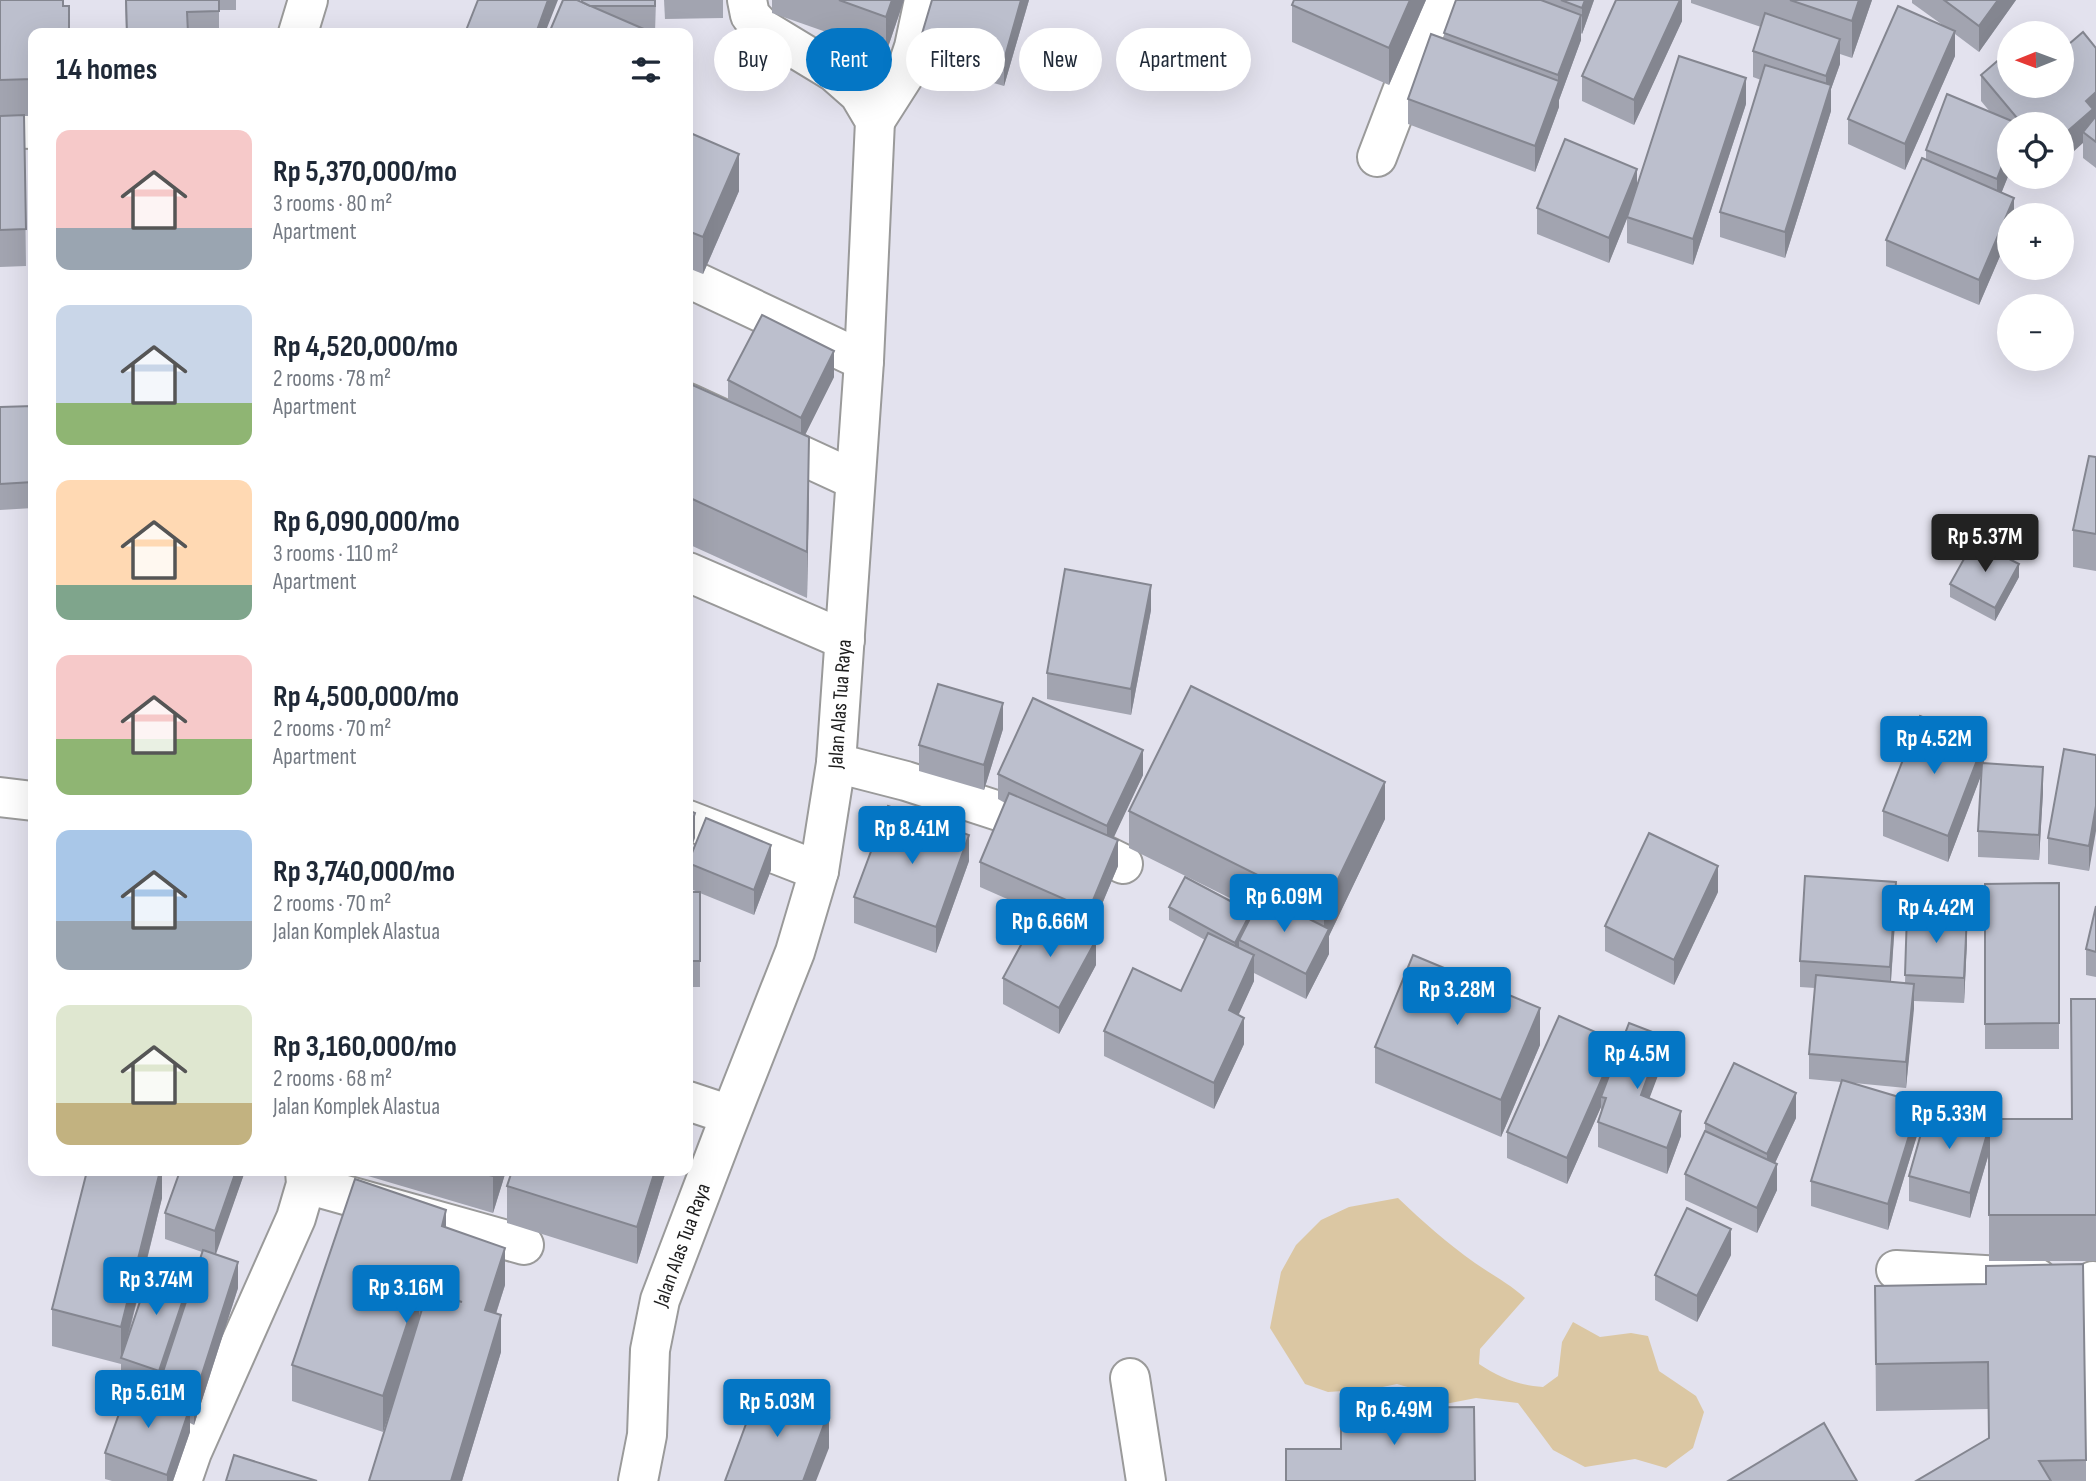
<!DOCTYPE html>
<meta charset="utf-8">
<style>
:root{--surface:#fff;--page:#f2f2f3;--text:#1f2937;--muted:#747a83;--accent:#0476c5}
body{margin:0;font-family:"Sofia Sans Condensed",sans-serif;background:var(--page);color:var(--text);height:100vh;display:flex;flex-direction:column;font-size:26px;white-space:nowrap}
*{box-sizing:border-box;margin:0}
p{font-size:23px;color:var(--muted)}
.icon{flex:none;width:38px;height:38px;fill:none;stroke:currentColor;stroke-width:2;stroke-linecap:round;stroke-linejoin:round}
.map{position:relative;flex:1;overflow:hidden}
.drawer{position:absolute;left:28px;top:28px;width:665px;height:1148px;display:flex;flex-direction:column;background:var(--surface);border-radius:14px;box-shadow:0 7px 28px #0002}
.drawer>*{flex:none}
.top-card{position:absolute;left:714px;top:28px;width:665px;height:63px;display:flex;gap:14px}
.needle{width:46px;rotate:269deg}
.controls{position:absolute;left:1997px;top:21px;display:grid;gap:14px}
.controls a{display:grid;place-items:center;width:77px;height:77px;border-radius:50%;background:var(--surface);box-shadow:0 7px 28px #0002;font-size:35px}
.price{position:absolute;translate:-50% -60px;padding:0 16px;border-radius:7px;background:var(--accent);color:#fff;font-size:23px;line-height:46px;filter:drop-shadow(0 2px 4px #0008)}
.price::after{content:'';position:absolute;left:50%;top:42px;width:21px;height:16px;margin-left:-10px;background:inherit;clip-path:polygon(0 0,100% 0,50% 100%)}
.price.current{background:#222;color:#fff}
ul{padding:0;list-style:none}
li{display:flex;align-items:center;gap:21px;height:175px;padding:0 28px}
li span{display:grid;place-items:center;flex:none;width:196px;height:140px;border-radius:14px;color:#555}
li>.icon{margin-inline-start:auto}
span .icon{width:84px;height:84px;fill:#fffc;stroke-width:1}
li b{font-size:30px}
h2{display:flex;justify-content:space-between;align-items:center;height:84px;padding:0 28px;font-size:30px}
.pill{padding:0 24px;border-radius:32px;background:var(--surface);box-shadow:0 7px 28px #0002;font-size:24px;line-height:63px}
.pill.current{background:var(--accent);color:#fff}
.map>svg:first-child{display:block}
</style>
<div class="map">
<svg width="2096" height="1481" viewBox="0 0 2096 1481">
<rect width="100%" height="100%" fill="#e3e2ee"/>
<path fill="#dbc7a3" d="M1398,1198C1423,1222 1447,1243 1475,1263C1492,1275 1510,1284 1525,1298L1480,1349L1479,1364C1500,1378 1518,1385 1543,1387L1558,1376L1562,1342L1573,1322L1600,1337L1631,1333L1648,1336L1659,1371L1696,1396L1704,1412L1693,1448L1666,1468L1635,1459L1585,1467L1553,1450L1518,1403L1476,1398L1445,1404L1418,1390L1397,1384L1373,1389L1328,1392L1305,1384L1270,1328L1281,1272L1296,1245L1321,1220L1349,1207Z"/>
<g fill="none" stroke-linecap="round" stroke-linejoin="round">
<defs>
<g id="minor">
<path d="M298,33L308,0"/>
<path d="M875,121L905,74L914,47L924,0"/>
<path d="M0,128L33,129"/>
<path d="M1377,157L1437,0"/>
<path d="M688,278L864,361"/>
<path d="M688,403L855,480"/>
<path d="M688,572L845,640"/>
<path d="M836,763L906,781L1048,827L1123,864"/>
<path d="M0,797L33,801"/>
<path d="M688,820L819,871"/>
<path d="M688,1101L730,1115"/>
<path d="M306,1184L524,1245"/>
<path d="M1896,1270L2037,1278"/>
<path d="M1130,1378L1146,1481"/>
<path d="M182,1481L192,1452L296,1218L306,1184L305,1171"/>
<path d="M638,1481L647,1435L650,1350L660,1300L724,1132L795,952L819,871L836,763L864,361L875,121L859,94L834,72L763,29L750,15L747,0"/>
<path d="M2089,1481L2093,1281"/>
</g>
</defs>
<use href="#minor" stroke="#9a9a9a" stroke-width="42"/>
<use href="#minor" stroke="#fff" stroke-width="38"/>
</g>
<g fill="#a2a4b0">
<path d="M0,0L33,33V116H24L26,266L0,267Z"/>
<path d="M125,0H236V10H219V33H126Z"/>
<path d="M656,0L655,32H650L582,2Z"/>
<path d="M664,0H723V18L665,19Z"/>
<path d="M772,0H904L886,53L772,13Z"/>
<path d="M932,0H1029L1004,86L921,62V37Z"/>
<path d="M1426,0L1389,85L1292,42V5Z"/>
<path d="M1456,0H1594L1582,34L1581,33V40L1559,100V107L1535,172L1408,124V99L1444,39V33Z"/>
<path d="M1682,0V21L1634,125L1582,101V76Z"/>
<path d="M1691,0H1872L1852,58L1840,54V64L1831,89V111L1785,258L1720,237V212L1761,80L1753,77V51L1761,27L1691,3Z"/>
<path d="M1912,0H2016L1979,52L1955,34V56L1905,170L1848,144V119L1944,26L1912,3Z"/>
<path d="M2096,48V168L2083,158V143L2062,124H2009V174L2001,193L2014,215H2009V235L1979,305L1886,266V240L1926,159V150L1991,113L1981,101V75L2009,86Z"/>
<path d="M1746,104L1693,265L1627,243V218L1609,263L1537,234V208L1637,188Z"/>
<path d="M688,132L739,191L703,274L688,268Z"/>
<path d="M834,377L805,435L809,484L807,598L688,544V383L728,401V380Z"/>
<path d="M33,406V508L0,510V407Z"/>
<path d="M2096,457V571L2073,567V530Z"/>
<path d="M2019,577L1995,621L1950,597V584Z"/>
<path d="M1151,610L1131,715L1047,699V673Z"/>
<path d="M1003,729L984,790L919,771V745Z"/>
<path d="M2096,755L2089,871L2048,864V838Z"/>
<path d="M1984,763L2043,792L2039,860L1978,857V831L1981,775L1948,862L1883,836V811Z"/>
<path d="M998,774L1143,775L1113,838L1118,866L1089,935L1081,932L1096,965L1059,1034L1003,1004V978L1039,913L980,887V862L1005,803L998,799Z"/>
<path d="M1129,811L1385,819L1329,936V954L1306,999L1254,973V981L1238,1015L1244,1044L1214,1109L1104,1056V1031L1181,991L1205,940L1169,920V907L1251,916L1254,910L1129,848Z"/>
<path d="M969,861L936,953L854,923V897Z"/>
<path d="M688,862L771,870L754,915L700,893V987H688V892H698L688,888Z"/>
<path d="M2059,883V1049H1985V884Z"/>
<path d="M1718,892L1674,985L1605,951V926Z"/>
<path d="M2096,906V977L2086,975V949Z"/>
<path d="M1896,907L1891,982L1905,983L1907,913L1967,941L1964,1003L1914,1001L1906,1088L1854,1083L1919,1129L1888,1230L1811,1206V1181L1841,1082L1809,1079V1054L1815,988L1800,987V961Z"/>
<path d="M2096,999V1261H1989V1119H2072Z"/>
<path d="M1540,1045L1501,1137L1375,1083V1047Z"/>
<path d="M1618,1052L1663,1062L1649,1098L1681,1136L1667,1174L1598,1147V1122L1601,1113V1107L1567,1184L1507,1158V1132Z"/>
<path d="M1796,1118L1775,1163L1777,1190L1757,1233L1685,1200V1174L1705,1131V1123Z"/>
<path d="M1989,1153L1970,1218L1909,1201V1176Z"/>
<path d="M162,1171V1198L128,1338L191,1285L202,1252L165,1239V1213L244,1171V1174L215,1254L238,1288L194,1425L190,1423V1432L173,1481H112L105,1479V1453L129,1386L121,1384V1364L52,1346V1309Z"/>
<path d="M351,1171H506L493,1213Z"/>
<path d="M666,1171L637,1264L507,1223V1186Z"/>
<path d="M446,1228L505,1285L496,1314L501,1352L462,1481H369L400,1381L383,1432L292,1401V1365Z"/>
<path d="M1731,1255L1697,1322L1655,1300V1275Z"/>
<path d="M1986,1284L2086,1460V1481H1916L1988,1439V1409L1876,1411L1875,1286Z"/>
</g>
<g fill="#848690">
<path d="M548,0H558L545,33H536Z"/>
<path d="M892,0H904L886,53V17Z"/>
<path d="M1021,0H1029L1004,86V60Z"/>
<path d="M1410,0H1426L1389,85V48Z"/>
<path d="M1585,0H1594L1582,34V8Z"/>
<path d="M1680,0H1682V21L1634,125V100Z"/>
<path d="M1859,0H1872L1852,58V21Z"/>
<path d="M1998,0H2016L1979,52V26Z"/>
<path d="M1581,15V40L1559,100V107L1535,172V146L1558,82V75Z"/>
<path d="M1955,31V56L1905,170V144Z"/>
<path d="M1840,39V64L1831,89V111L1785,258V232L1826,100V76Z"/>
<path d="M1746,78V104L1693,265V239Z"/>
<path d="M2096,92V118L2083,132V143L2062,162V136L2086,101Z"/>
<path d="M2009,148V174L1997,204V179Z"/>
<path d="M739,154V191L703,274V237Z"/>
<path d="M1637,169V194L1609,263V238Z"/>
<path d="M2014,198V215H2009V235L1979,305V280Z"/>
<path d="M834,351V377L801,443V418Z"/>
<path d="M809,437V484L807,598V552Z"/>
<path d="M2019,564V577L1995,621V608Z"/>
<path d="M1151,585V610L1131,715V689Z"/>
<path d="M1003,703V729L984,790V765Z"/>
<path d="M1984,742V768L1948,862V836Z"/>
<path d="M1143,750V775L1107,852V826Z"/>
<path d="M2043,767V792L2039,860V835Z"/>
<path d="M1385,782V819L1329,936V954L1306,999V974L1324,938V908Z"/>
<path d="M2096,806V831L2089,871V846Z"/>
<path d="M695,813V838L688,859V834Z"/>
<path d="M969,835V861L936,953V927Z"/>
<path d="M1118,840V866L1089,935V910Z"/>
<path d="M771,845V870L754,915V890Z"/>
<path d="M1718,866V892L1674,985V960Z"/>
<path d="M1896,882V907L1890,993V967Z"/>
<path d="M1251,912V926L1239,940V949L1235,956V943Z"/>
<path d="M1967,915V941L1964,1003V978Z"/>
<path d="M1096,940V965L1059,1034V1008Z"/>
<path d="M1254,955V981L1229,1036V1010Z"/>
<path d="M1914,984V1009L1906,1088V1062Z"/>
<path d="M1540,1008V1045L1501,1137V1100Z"/>
<path d="M1244,1018V1044L1214,1109V1083Z"/>
<path d="M1663,1036V1062L1641,1121V1095Z"/>
<path d="M1618,1042V1068L1601,1097V1107L1567,1184V1158Z"/>
<path d="M1796,1093V1118L1767,1180V1154Z"/>
<path d="M1919,1103V1129L1888,1230V1204Z"/>
<path d="M1681,1111V1136L1667,1174V1148Z"/>
<path d="M1989,1127V1153L1970,1218V1193Z"/>
<path d="M1777,1164V1190L1757,1233V1208Z"/>
<path d="M160,1171H162V1198L122,1359L121,1358V1327Z"/>
<path d="M236,1171H244V1174L215,1257V1231Z"/>
<path d="M495,1171H506L493,1213V1176Z"/>
<path d="M655,1171H666L637,1264V1227Z"/>
<path d="M446,1210V1247L442,1226Z"/>
<path d="M1731,1229V1255L1697,1322V1296Z"/>
<path d="M505,1248V1285L485,1347V1310Z"/>
<path d="M238,1262V1288L194,1425V1399Z"/>
<path d="M191,1276V1302L159,1387V1371Z"/>
<path d="M419,1288V1324L383,1432V1396Z"/>
<path d="M501,1315V1352L462,1481H451Z"/>
<path d="M190,1407V1432L173,1481H167V1475Z"/>
<path d="M829,1411V1448L816,1481H803Z"/>
</g>
<g fill="#bcbfcd" stroke="#848690" stroke-width="2">
<path d="M0,0H63V6H69V33H33V79L0,80Z"/>
<path d="M126,0H219V11L187,12L188,33H127Z"/>
<path d="M478,0H548L536,33H465Z"/>
<path d="M563,0H577L653,33H549Z"/>
<path d="M582,0H655V6H590L582,2Z"/>
<path d="M839,0H892L886,17Z"/>
<path d="M932,0H1021L1004,60L921,37Z"/>
<path d="M1294,0H1410L1389,48L1292,5Z"/>
<path d="M1456,0H1541L1581,15L1558,75L1444,33Z"/>
<path d="M1561,0H1585L1582,8Z"/>
<path d="M1616,0H1680L1634,100L1582,76Z"/>
<path d="M1790,0H1859L1852,21Z"/>
<path d="M1944,0H1998L1979,26Z"/>
<path d="M1898,6L1955,31L1905,144L1848,119Z"/>
<path d="M1765,13L1840,39L1826,76L1753,51Z"/>
<path d="M2083,32L2096,48V92L2086,101L2093,109L2062,136V124H2022L1981,75L2009,51V86H2062V50Z"/>
<path d="M1431,34L1559,81L1535,146L1408,99Z"/>
<path d="M1679,56L1746,78L1693,239L1627,217Z"/>
<path d="M1765,65L1831,85L1785,232L1720,212Z"/>
<path d="M1947,94L2019,124H2009V148L1997,179L1926,150Z"/>
<path d="M24,115L26,229L0,230V116Z"/>
<path d="M2096,116V142L2083,132Z"/>
<path d="M30,127H33V286Z"/>
<path d="M688,132L739,154L703,237L688,231Z"/>
<path d="M1565,139L1637,169L1609,238L1537,208Z"/>
<path d="M1922,158L2014,198L1979,280L1886,240Z"/>
<path d="M762,315L834,351L801,418L728,380Z"/>
<path d="M688,383L809,437L807,552L688,497Z"/>
<path d="M33,406V482L0,484V407Z"/>
<path d="M2089,456L2096,457V534L2073,530Z"/>
<path d="M1974,541L2019,564L1995,608L1950,584Z"/>
<path d="M1065,569L1151,585L1131,689L1047,673Z"/>
<path d="M938,684L1003,703L984,765L919,745Z"/>
<path d="M1191,686L1385,782L1324,908L1129,811Z"/>
<path d="M1033,698L1143,750L1107,826L998,774Z"/>
<path d="M1920,716L1984,742L1948,836L1883,811Z"/>
<path d="M2064,749L2096,755V806L2089,846L2048,838Z"/>
<path d="M1982,763L2043,767L2039,835L1978,831Z"/>
<path d="M1009,793L1118,840L1089,910L980,862Z"/>
<path d="M888,806L969,835L936,927L854,897Z"/>
<path d="M688,810L695,813L688,834Z"/>
<path d="M706,818L771,845L754,890L688,863Z"/>
<path d="M1649,833L1718,866L1674,960L1605,926Z"/>
<path d="M1805,876L1896,882L1890,967L1800,961Z"/>
<path d="M1185,877L1251,912L1235,943L1169,907Z"/>
<path d="M2059,883V1023L1985,1024V884Z"/>
<rect x="688" y="892" width="12" height="69"/>
<path d="M1262,895L1329,929L1306,974L1239,940Z"/>
<path d="M2096,906V952L2086,949Z"/>
<path d="M1040,910L1096,940L1059,1008L1003,978Z"/>
<path d="M1907,913L1967,915L1964,978L1905,975Z"/>
<path d="M1208,933L1254,955L1229,1010L1244,1018L1214,1083L1104,1031L1133,968L1181,991Z"/>
<path d="M1413,955L1540,1008L1501,1100L1375,1047Z"/>
<path d="M1816,975L1914,984L1906,1062L1809,1054Z"/>
<path d="M2071,999H2096V1215H1989V1119H2072Z"/>
<path d="M1559,1016L1618,1042L1567,1158L1507,1132Z"/>
<path d="M1629,1023L1663,1036L1641,1095L1681,1111L1667,1148L1598,1122L1606,1098L1601,1097Z"/>
<path d="M1734,1063L1796,1093L1767,1154L1705,1123Z"/>
<path d="M1842,1080L1919,1103L1888,1204L1811,1181Z"/>
<path d="M1928,1109L1989,1127L1970,1193L1909,1176Z"/>
<path d="M1705,1131L1777,1164L1757,1208L1685,1174Z"/>
<path d="M87,1171H160L121,1327L52,1309Z"/>
<path d="M180,1171H236L215,1231L165,1213Z"/>
<path d="M474,1171H495L493,1176Z"/>
<path d="M512,1171H655L637,1227L507,1186Z"/>
<path d="M355,1179L446,1210L442,1226L505,1248L485,1310L501,1315L451,1481H369L427,1293L462,1302L419,1288L383,1396L292,1365Z"/>
<path d="M1687,1208L1731,1229L1697,1296L1655,1275Z"/>
<path d="M203,1250L238,1262L194,1399L158,1387Z"/>
<path d="M153,1263L191,1276L159,1371L121,1358Z"/>
<path d="M2083,1264L2086,1460L2039,1461L2051,1481H1916L1989,1438L1988,1362L1876,1364L1875,1286L1986,1284V1266Z"/>
<path d="M129,1386L190,1407L167,1475L105,1453Z"/>
<path d="M760,1386L829,1411L803,1481H725Z"/>
<path d="M1474,1407L1475,1481H1286V1449H1341V1408Z"/>
<path d="M1824,1423L1857,1481H1728Z"/>
<path d="M234,1455L317,1481H226Z"/>
</g>
<g text-anchor="middle" dominant-baseline="central" stroke-width="5" stroke-linejoin="round" paint-order="stroke">
<g font-size="21" fill="#1d1d1d" stroke="#fff">
<text transform="translate(840 704) rotate(-86)">Jalan Alas Tua Raya</text>
<text transform="translate(682 1245) rotate(-70)">Jalan Alas Tua Raya</text>
</g>
</g>
</svg>
<div class="controls">
<a><svg class="needle" viewBox="-14 -14 28 28"><path d="M0-13l5 13h-10z" fill="#e53935"/><path d="M0 13l5-13h-10z" fill="#747a83"/></svg></a>
<a><svg class="icon" aria-label="locate" viewBox="0 0 24 24"><circle cx="12" cy="12" r="6"/><path d="M12 2v4M12 18v4M2 12h4M18 12h4"/></svg></a>
<a>+</a>
<a>−</a>
</div>
<b class="price current" style="left:1985px;top:574px">Rp 5.37M</b>
<b class="price" style="left:1934px;top:776px">Rp 4.52M</b>
<b class="price" style="left:912px;top:866px">Rp 8.41M</b>
<b class="price" style="left:1284px;top:934px">Rp 6.09M</b>
<b class="price" style="left:1936px;top:945px">Rp 4.42M</b>
<b class="price" style="left:1050px;top:959px">Rp 6.66M</b>
<b class="price" style="left:1457px;top:1027px">Rp 3.28M</b>
<b class="price" style="left:1637px;top:1091px">Rp 4.5M</b>
<b class="price" style="left:1949px;top:1151px">Rp 5.33M</b>
<b class="price" style="left:156px;top:1317px">Rp 3.74M</b>
<b class="price" style="left:406px;top:1325px">Rp 3.16M</b>
<b class="price" style="left:148px;top:1430px">Rp 5.61M</b>
<b class="price" style="left:777px;top:1439px">Rp 5.03M</b>
<b class="price" style="left:1394px;top:1447px">Rp 6.49M</b>
<div class="top-card">
<a class="pill">Buy</a>
<a class="pill current">Rent</a>
<a class="pill">Filters</a>
<a class="pill">New</a>
<a class="pill">Apartment</a>
</div>
<section class="drawer">
<h2>14 homes<svg class="icon" aria-label="filters" viewBox="0 0 24 24"><path d="M4 7h16M4 17h16"/><circle cx="9" cy="7" r="2"/><circle cx="15" cy="17" r="2"/></svg></h2>
<ul>
<li><span style="background:linear-gradient(#f6c9c9 70%,#9aa5b1 0)"><svg class="icon" aria-label="home" viewBox="0 0 24 24"><path d="M3 11l9-7 9 7M6 9v11h12V9"/></svg></span><div><b>Rp 5,370,000/mo</b><p>3 rooms · 80 m²</p><p>Apartment</p></div></li>
<li><span style="background:linear-gradient(#c9d6e8 70%,#8fb573 0)"><svg class="icon" aria-label="home" viewBox="0 0 24 24"><path d="M3 11l9-7 9 7M6 9v11h12V9"/></svg></span><div><b>Rp 4,520,000/mo</b><p>2 rooms · 78 m²</p><p>Apartment</p></div></li>
<li><span style="background:linear-gradient(#ffd9b3 75%,#7fa58c 0)"><svg class="icon" aria-label="home" viewBox="0 0 24 24"><path d="M3 11l9-7 9 7M6 9v11h12V9"/></svg></span><div><b>Rp 6,090,000/mo</b><p>3 rooms · 110 m²</p><p>Apartment</p></div></li>
<li><span style="background:linear-gradient(#f6c9c9 60%,#8fb573 0)"><svg class="icon" aria-label="home" viewBox="0 0 24 24"><path d="M3 11l9-7 9 7M6 9v11h12V9"/></svg></span><div><b>Rp 4,500,000/mo</b><p>2 rooms · 70 m²</p><p>Apartment</p></div></li>
<li><span style="background:linear-gradient(#a9c7e8 65%,#9aa5b1 0)"><svg class="icon" aria-label="home" viewBox="0 0 24 24"><path d="M3 11l9-7 9 7M6 9v11h12V9"/></svg></span><div><b>Rp 3,740,000/mo</b><p>2 rooms · 70 m²</p><p>Jalan Komplek Alastua</p></div></li>
<li><span style="background:linear-gradient(#dfe7d0 70%,#c2b280 0)"><svg class="icon" aria-label="home" viewBox="0 0 24 24"><path d="M3 11l9-7 9 7M6 9v11h12V9"/></svg></span><div><b>Rp 3,160,000/mo</b><p>2 rooms · 68 m²</p><p>Jalan Komplek Alastua</p></div></li>
</ul>
</section>
</div>
